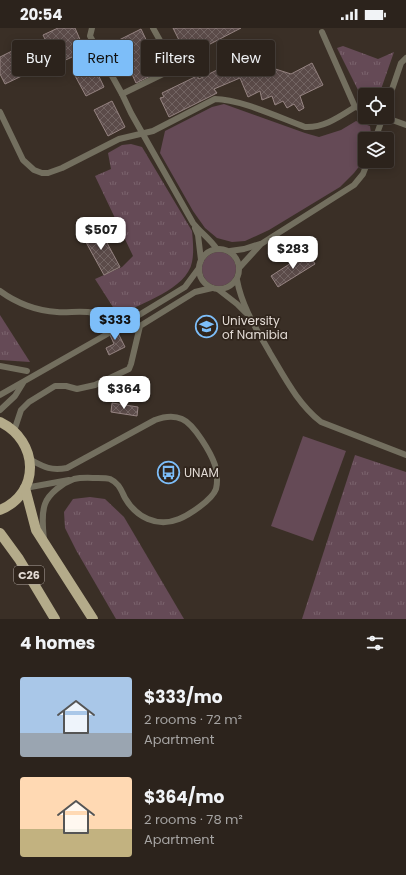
<!DOCTYPE html>
<meta charset="utf-8">
<style>
:root{--surface:#2c231c;--page:#382f29;--text:#f1f3f6;--muted:#a6a4a3;--line:#48403b;--accent:#7dbef9}
body{margin:0;font-family:Poppins,sans-serif;background:var(--page);color:var(--text);height:100vh;display:flex;flex-direction:column;font-size:15px;white-space:nowrap}
*{box-sizing:border-box;margin:0}
p{font-size:13px;color:var(--muted)}
.icon{flex:none;width:22px;height:22px;fill:none;stroke:currentColor;stroke-width:2;stroke-linecap:round;stroke-linejoin:round}
.map{position:relative;height:591px;overflow:hidden}
.sheet{display:flex;flex-direction:column;background:var(--surface);flex:1}
.sheet>*{flex:none}
.hud{position:absolute;left:12px;top:12px;width:382px;height:36px;display:flex;gap:8px}
.fabs{position:absolute;left:358px;top:60px;display:grid;gap:8px}
.fabs a{display:grid;place-items:center;width:36px;height:36px;border-radius:4px;background:var(--surface);box-shadow:0 2px 10px #0003,0 0 0 1px var(--line);font-size:20px}
.price{position:absolute;translate:-50% -34px;padding:0 9px;border-radius:8px;background:#fff;color:#222;font-size:13px;line-height:26px;filter:drop-shadow(0 1px 2px #0008)}
.price::after{content:'';position:absolute;left:50%;top:24px;width:12px;height:9px;margin-left:-6px;background:inherit;clip-path:polygon(0 0,100% 0,50% 100%)}
.price.active{background:var(--accent);color:#111}
ul{padding:0;list-style:none}
li{display:flex;align-items:center;gap:12px;height:100px;padding:0 20px}
li span{display:grid;place-items:center;flex:none;width:112px;height:80px;border-radius:4px;color:#555}
li>.icon{margin-inline-start:auto}
span .icon{width:48px;height:48px;fill:#fffc;stroke-width:1}
li b{font-size:17px}
h2{display:flex;justify-content:space-between;align-items:center;height:48px;padding:0 20px;font-size:17px}
.chip{padding:0 14px;border-radius:4px;background:var(--surface);box-shadow:0 2px 10px #0003,0 0 0 1px var(--line);font-size:14px;line-height:36px}
.chip.active{background:var(--accent);color:#111}
.status{display:flex;justify-content:space-between;align-items:center;height:28px;padding:0 20px;background:var(--surface);direction:ltr}
.status svg{height:11px;fill:currentColor}
.map>svg:first-child{display:block}
</style>
<div class="status"><b>20:54</b><svg viewBox="0 0 49 12"><path d="M0 12V9h3v3zM5 12V6h3v6zM10 12V3h3v9zM15 12V0h3v12zM26 1h20v11H26zM47 4h2v5h-2z"/></svg></div>
<div class="map">
<svg width="406" height="591" viewBox="0 0 406 591">
<defs>
<pattern id="grass-tufts" width="24" height="20" patternUnits="userSpaceOnUse"><rect width="24" height="20" fill="#654a56"/><path d="M3 7l-1-3M5 7V3M7 7l1-3M15 17l-1-3M17 17v-4M19 17l1-3" fill="none" stroke="#7b646d"/></pattern>
<pattern id="building-cross-hatch" width="8" height="8" patternUnits="userSpaceOnUse"><rect width="8" height="8" fill="#5b4b49"/><path d="M0 0l8 8M0 8l8-8" fill="none" stroke="#726462"/></pattern>
</defs>
<rect width="100%" height="100%" fill="#3a2f26"/>
<g fill="url(#grass-tufts)">
<path d="M343,18L378,31L394,24L379,67H365V73L361,68L337,20Z"/>
<path d="M131,116L142,119L192,203C193,214 194,224 192,234C187,261 140,276 118,287L95,251L122,239L133,228L95,148L111,141L108,125L122,117Z"/>
<path d="M0,287L30,334L0,332Z"/>
<path d="M355,427L406,444V591H302Z"/>
<path d="M90,469L105,471L124,489L184,591H116L76,522L65,500L64,484L73,471Z"/>
</g>
<g fill="#654a56">
<path d="M224,76L305,105L319,109L341,102L356,93L370,98L371,105L369,111H365V124L361,136L354,145L340,159L269,202L245,213L232,214L217,210L205,200L193,183L160,125L165,103L212,79Z"/>
<circle cx="219" cy="241" r="17"/>
<path d="M303,408L346,423L313,513L271,498Z"/>
</g>
<g fill="url(#building-cross-hatch)" stroke="#968482">
<path d="M58,0H75L85,23L57,36L43,7Z"/>
<path d="M173,0H241L187,28Z"/>
<path d="M141,1L161,43L136,55L117,13Z"/>
<path d="M14,22L26,46L5,56L0,46V29Z"/>
<path d="M241,30L291,46L312,35L323,57L300,68L304,80L299,83L294,76L287,80L283,73L275,77L272,68L262,72L260,63L248,69L240,50L214,61L217,65L169,89L160,70L164,69L162,65L197,48L199,51Z"/>
<path d="M92,34L104,59L86,68L73,44Z"/>
<path d="M112,73L125,99L108,108L94,82Z"/>
<path d="M98,198L120,239L104,247L82,207Z"/>
<path d="M308,224L315,236L278,259L271,248Z"/>
<path d="M114,297L125,319L109,327L106,320L114,316L107,300Z"/>
<path d="M112,375L138,379L137,388L111,384Z"/>
</g>
<g fill="none" stroke-linecap="round" stroke-linejoin="round">
<g stroke="#736f5f" stroke-width="6">
<path d="M92,0L90,8L122,66L131,85L193,195C200,204 210,211 216,220"/>
<path d="M122,66L165,45L167,25L153,0"/>
<path d="M387,76L401,35L406,30"/>
<path d="M355,79L365,82"/>
<path d="M0,84L23,132L34,142L42,145H48L62,140L119,111L153,103L215,71C240,71 280,90 305,99C324,100 339,89 355,79L322,4"/>
<path d="M384,89L406,97"/>
<path d="M375,111L383,89"/>
<path d="M195,200L198,207L201,232"/>
<circle cx="219" cy="241" r="20"/>
<path d="M230,223L244,221L260,216"/>
<path d="M240,239L261,216L354,157L363,146L368,133"/>
<path d="M237,252C242,279 257,302 270,325C285,350 298,376 321,394L406,427"/>
<path d="M219,262L237,276L246,285"/>
<path d="M0,263C16,275 37,283 57,284C69,285 82,282 94,285C104,287 112,293 121,298"/>
<path d="M116,301L185,259L199,240"/>
<path d="M0,338L27,343"/>
<path d="M0,367L109,305"/>
<path d="M0,382L15,368L23,355"/>
<path d="M14,403L21,382L29,374L55,358H66L77,361L95,357L129,341L131,336L140,298L195,264L212,260"/>
<path d="M29,431C44,439 50,443 67,440L155,392C163,389 173,387 182,391C194,396 211,425 215,437C217,445 218,453 216,461C212,472 189,487 179,491C157,500 136,489 125,470C121,462 119,455 110,451C107,450 102,450 98,450C91,450 82,449 74,451C63,455 49,465 45,476C41,487 43,501 44,512"/>
<path d="M25,460L69,452"/>
</g>
<g stroke="#b4ab8a" stroke-width="10">
<path d="M0,394C39,413 41,465 0,482"/>
<path d="M25,460L36,502L93,591"/>
<path d="M0,505L19,531L55,591"/>
</g>
</g>
<defs>
<symbol id="university-ring" viewBox="-11 -11 22 22"><circle r="9.5" fill="#30251c" stroke="#7dbef9" stroke-width="1.5"/><path d="M0-5L7-2L0 1L-7-2ZM-4 1L0 2.5L4 1V4Q0 6-4 4Z" fill="#7dbef9"/></symbol>
<symbol id="bus-ring" viewBox="-11 -11 22 22"><circle r="9.5" fill="#30251c" stroke="#7dbef9" stroke-width="1.5"/><path d="M-5-6H5V4H4V6H2V4H-2V6H-4V4H-5ZM-3.5-4V0h7V-4ZM-3.5 1.2v1.5H-2V1.2ZM2 1.2v1.5H3.5V1.2Z" fill="#7dbef9"/></symbol>
</defs>
<g fill-rule="evenodd">
<use href="#university-ring" x="194" y="286" width="25" height="25"/>
<use href="#bus-ring" x="156" y="432" width="25" height="25"/>
</g>
<g text-anchor="middle" dominant-baseline="central" stroke-width="3.5" stroke-linejoin="round" paint-order="stroke">
<rect fill="#30251c" stroke="#ada49e" stroke-width="1" x="14" y="538" width="30" height="18" rx="3"/>
<g font-size="11" font-weight="bold" fill="#e3dbd5">
<text x="29" y="547">C26</text>
</g>
<g font-size="12" fill="#e3dbd5" stroke="#30251c" text-anchor="start">
<text x="222" y="292">University<tspan x="222" dy="14">of Namibia</tspan></text>
<text x="184" y="444">UNAM</text>
</g>
</g>
</svg>
<div class="fabs">
<a><svg class="icon" aria-label="locate" viewBox="0 0 24 24"><circle cx="12" cy="12" r="6"/><path d="M12 2v4M12 18v4M2 12h4M18 12h4"/></svg></a>
<a><svg class="icon" aria-label="layers" viewBox="0 0 24 24"><path d="M12 4l9 5-9 5-9-5zM3 14l9 5 9-5"/></svg></a>
</div>
<b class="price" style="left:101px;top:223px">$507</b>
<b class="price" style="left:293px;top:242px">$283</b>
<b class="price active" style="left:115px;top:313px">$333</b>
<b class="price" style="left:124px;top:382px">$364</b>
<div class="hud">
<a class="chip">Buy</a>
<a class="chip active">Rent</a>
<a class="chip">Filters</a>
<a class="chip">New</a>
</div>
</div>
<section class="sheet">
<h2>4 homes<svg class="icon" aria-label="filters" viewBox="0 0 24 24"><path d="M4 7h16M4 17h16"/><circle cx="9" cy="7" r="2"/><circle cx="15" cy="17" r="2"/></svg></h2>
<ul>
<li><span style="background:linear-gradient(#a9c7e8 70%,#9aa5b1 0)"><svg class="icon" aria-label="home" viewBox="0 0 24 24"><path d="M3 11l9-7 9 7M6 9v11h12V9"/></svg></span><div><b>$333/mo</b><p>2 rooms · 72 m²</p><p>Apartment</p></div></li>
<li><span style="background:linear-gradient(#ffd9b3 65%,#c2b280 0)"><svg class="icon" aria-label="home" viewBox="0 0 24 24"><path d="M3 11l9-7 9 7M6 9v11h12V9"/></svg></span><div><b>$364/mo</b><p>2 rooms · 78 m²</p><p>Apartment</p></div></li>
</ul>
</section>
